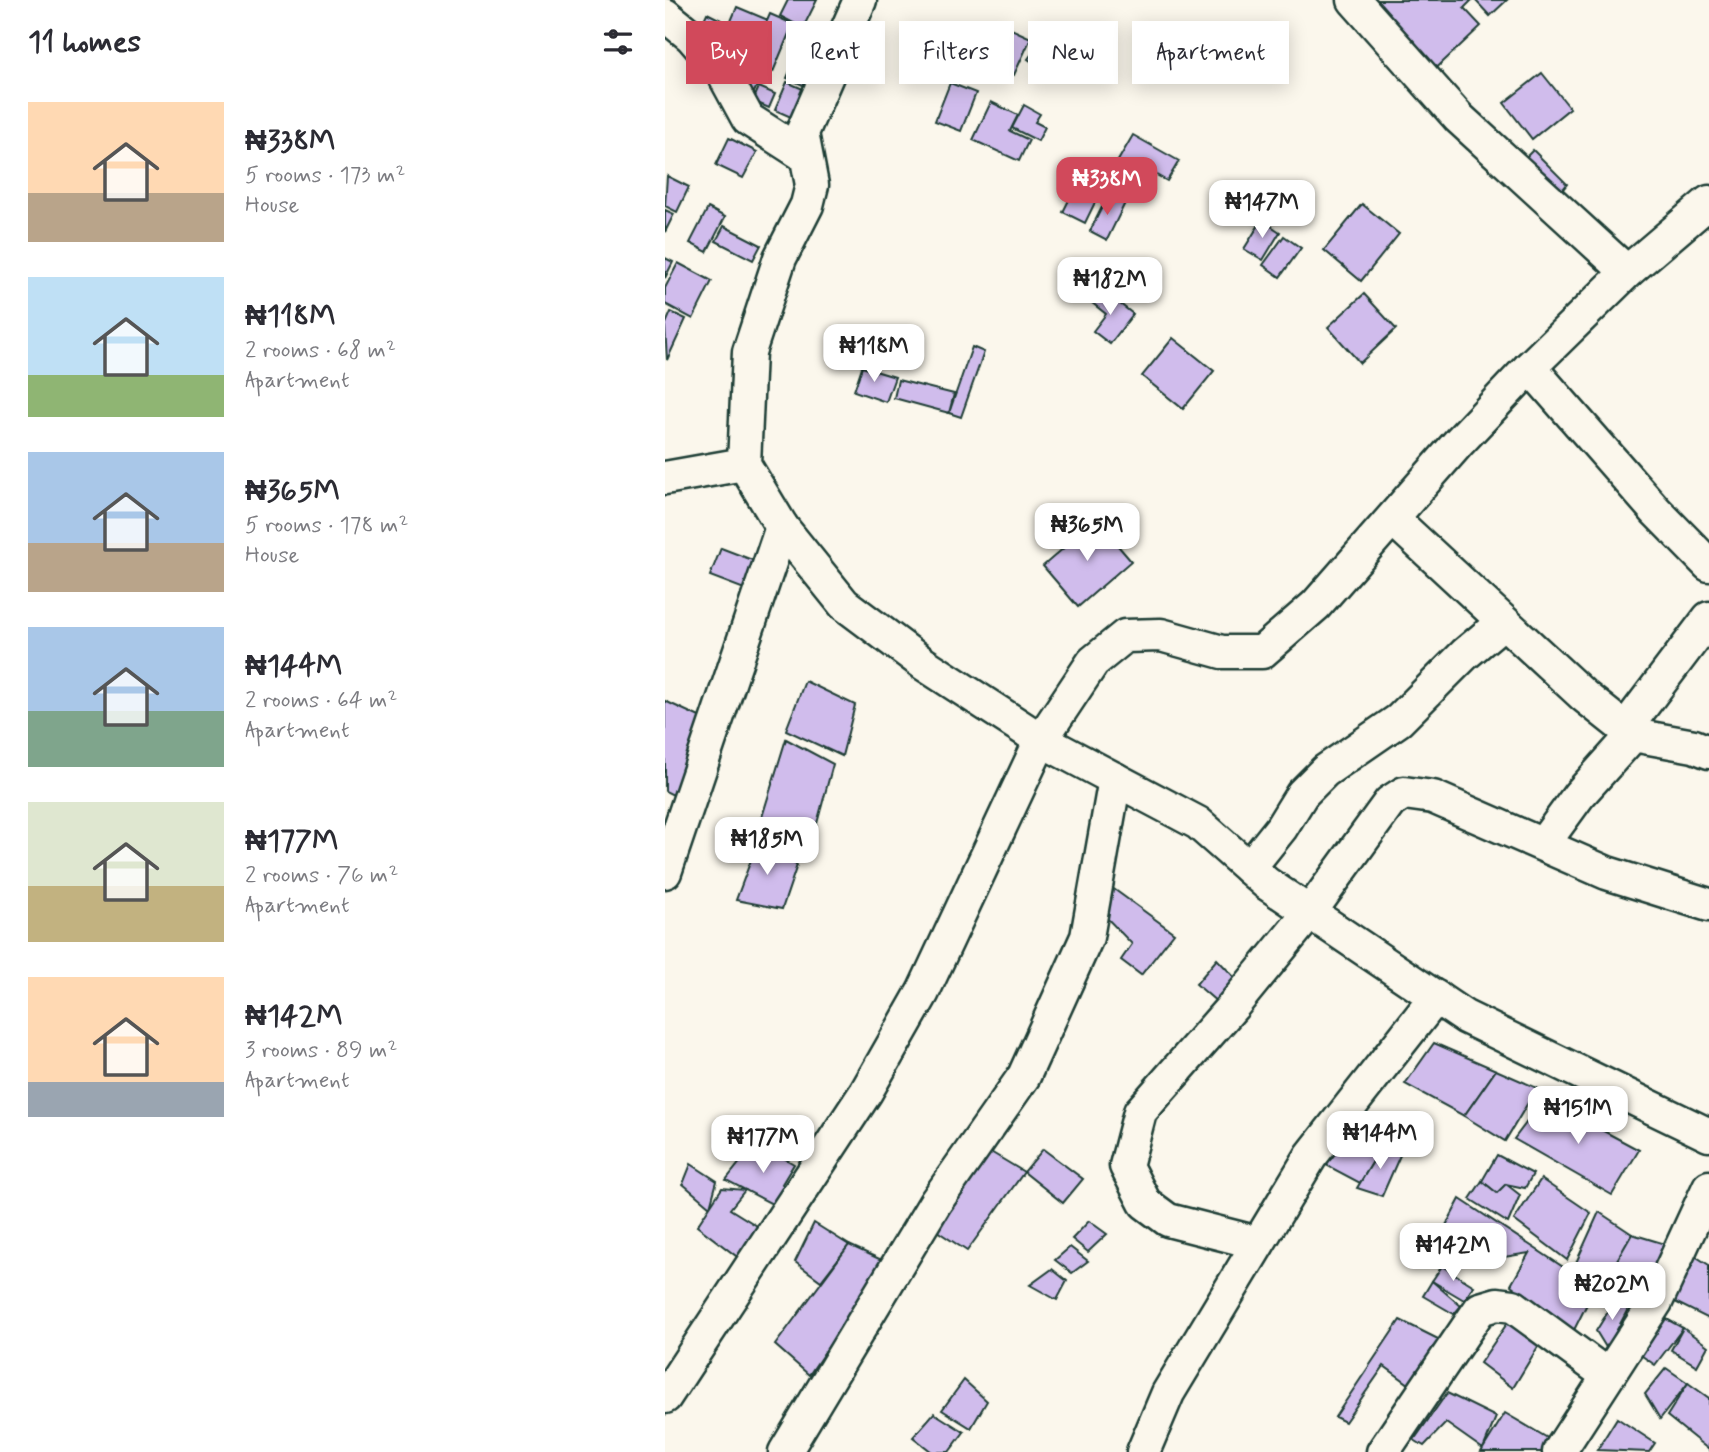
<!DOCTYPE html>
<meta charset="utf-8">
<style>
:root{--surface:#fff;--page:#f2f2f3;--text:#2b2b33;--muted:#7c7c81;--accent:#d1495b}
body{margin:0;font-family:Mynerve,sans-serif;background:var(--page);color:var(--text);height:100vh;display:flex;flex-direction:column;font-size:26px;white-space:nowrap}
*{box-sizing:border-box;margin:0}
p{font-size:23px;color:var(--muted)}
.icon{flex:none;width:38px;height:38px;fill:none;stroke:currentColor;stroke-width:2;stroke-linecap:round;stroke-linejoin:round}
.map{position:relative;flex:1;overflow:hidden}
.side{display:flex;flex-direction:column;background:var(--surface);width:665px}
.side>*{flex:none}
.guide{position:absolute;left:21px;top:21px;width:665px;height:63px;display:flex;gap:14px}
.price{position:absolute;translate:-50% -60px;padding:0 16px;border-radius:14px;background:#fff;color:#222;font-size:23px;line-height:46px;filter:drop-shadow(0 2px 4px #0008)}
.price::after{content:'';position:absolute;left:50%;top:42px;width:21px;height:16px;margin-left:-10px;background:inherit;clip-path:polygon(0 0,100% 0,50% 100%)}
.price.active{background:var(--accent);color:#fff}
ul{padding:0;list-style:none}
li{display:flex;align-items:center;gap:21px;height:175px;padding:0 28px}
li span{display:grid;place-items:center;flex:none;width:196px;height:140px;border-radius:0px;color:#555}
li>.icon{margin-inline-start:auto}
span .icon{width:84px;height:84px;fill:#fffc;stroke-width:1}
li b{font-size:30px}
h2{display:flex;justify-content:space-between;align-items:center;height:84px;padding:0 28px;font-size:30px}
.tag{padding:0 24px;border-radius:0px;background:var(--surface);box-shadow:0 4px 18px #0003;font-size:24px;line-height:63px}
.tag.active{background:var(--accent);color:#fff}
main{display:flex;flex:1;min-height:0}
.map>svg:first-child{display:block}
</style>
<main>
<section class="side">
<h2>11 homes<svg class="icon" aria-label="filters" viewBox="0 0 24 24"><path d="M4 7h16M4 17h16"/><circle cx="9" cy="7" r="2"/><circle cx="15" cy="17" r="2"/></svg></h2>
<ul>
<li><span style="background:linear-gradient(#ffd9b3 65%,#b9a48a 0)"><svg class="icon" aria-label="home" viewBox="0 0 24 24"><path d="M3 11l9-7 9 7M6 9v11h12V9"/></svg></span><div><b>₦338M</b><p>5 rooms · 173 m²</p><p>House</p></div></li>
<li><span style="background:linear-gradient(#bfe0f5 70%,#8fb573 0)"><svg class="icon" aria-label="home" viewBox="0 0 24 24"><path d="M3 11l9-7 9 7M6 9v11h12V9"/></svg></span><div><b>₦118M</b><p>2 rooms · 68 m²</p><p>Apartment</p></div></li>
<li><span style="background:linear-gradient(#a9c7e8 65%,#b9a48a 0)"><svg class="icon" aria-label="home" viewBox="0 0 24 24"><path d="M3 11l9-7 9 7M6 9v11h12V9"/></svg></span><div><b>₦365M</b><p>5 rooms · 178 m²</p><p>House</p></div></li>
<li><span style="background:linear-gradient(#a9c7e8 60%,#7fa58c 0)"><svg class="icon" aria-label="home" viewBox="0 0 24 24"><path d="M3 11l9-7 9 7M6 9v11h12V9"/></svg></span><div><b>₦144M</b><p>2 rooms · 64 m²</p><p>Apartment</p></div></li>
<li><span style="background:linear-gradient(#dfe7d0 60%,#c2b280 0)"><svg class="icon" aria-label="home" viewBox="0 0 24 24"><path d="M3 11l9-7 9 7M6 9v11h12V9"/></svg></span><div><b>₦177M</b><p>2 rooms · 76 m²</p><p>Apartment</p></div></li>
<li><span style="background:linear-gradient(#ffd9b3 75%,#9aa5b1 0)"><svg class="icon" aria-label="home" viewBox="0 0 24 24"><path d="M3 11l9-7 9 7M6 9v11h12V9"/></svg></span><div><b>₦142M</b><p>3 rooms · 89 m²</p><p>Apartment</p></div></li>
</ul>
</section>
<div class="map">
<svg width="1044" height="1452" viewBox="0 0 1044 1452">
<rect width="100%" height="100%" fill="#fbf7ec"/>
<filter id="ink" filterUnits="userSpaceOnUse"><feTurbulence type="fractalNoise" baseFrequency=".0143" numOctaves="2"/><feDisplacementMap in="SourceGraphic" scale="14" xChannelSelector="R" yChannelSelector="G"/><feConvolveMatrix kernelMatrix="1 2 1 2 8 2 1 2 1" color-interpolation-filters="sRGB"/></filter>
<g filter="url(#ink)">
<g fill="#d0bcec" stroke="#1f3d34" stroke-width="2">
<path d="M123,0H152L138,28L115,16Z"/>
<path d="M691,0H807L799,8L816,26L762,77Z"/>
<path d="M810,0H842L825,16Z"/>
<path d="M72,7L103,20L94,41L63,28Z"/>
<path d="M42,13L58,21L47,45L31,37Z"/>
<path d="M105,14L128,24L108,72L84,62Z"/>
<path d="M333,23L366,38L349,75L316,59Z"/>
<path d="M55,33L70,40L63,55L48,48Z"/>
<path d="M141,34L166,44L147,89L122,78Z"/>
<path d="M378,39L402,56L388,76L363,59Z"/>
<path d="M72,41L87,48L78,66L63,58Z"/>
<path d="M82,63L99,70L86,99L69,92Z"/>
<path d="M877,73L905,108L867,139L839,103Z"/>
<path d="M122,82L147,93L135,121L110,110Z"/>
<path d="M285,83L311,93L296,131L270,121Z"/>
<path d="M94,87L110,94L104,108L88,101Z"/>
<path d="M326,102L353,115L345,131L364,140L354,161L308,140Z"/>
<path d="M359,105L375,114L370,122L380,127L373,141L347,128Z"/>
<path d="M468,135L514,161L502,181L486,172L470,201L440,183Z"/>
<path d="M64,138L92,152L78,178L51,165Z"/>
<path d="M868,150L902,184L887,203L856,162Z"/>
<path d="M2,176L24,187L12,212L0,206Z"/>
<path d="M414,180L436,190L420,223L398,212Z"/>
<path d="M443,195L460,203L442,240L425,231Z"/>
<path d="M697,204L734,234L696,281L659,250Z"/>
<path d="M43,208L60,217L42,252L25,243Z"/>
<path d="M0,210L9,214L0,232Z"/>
<path d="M597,220L615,232L598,260L579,249Z"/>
<path d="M59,226L96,245L88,260L51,241Z"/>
<path d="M619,236L636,248L615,277L598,265Z"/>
<path d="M0,258L8,262L0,278Z"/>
<path d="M13,263L47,281L28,319L0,304V288Z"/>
<path d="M436,289L468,314L445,344L428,331L441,314L426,302Z"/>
<path d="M699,294L731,329L695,363L663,327Z"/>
<path d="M6,312L21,319L2,360L0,326Z"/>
<path d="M508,338L549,371L518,409L477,376Z"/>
<path d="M307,347L319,352L296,417L284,413Z"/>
<path d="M197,367L230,377L221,402L189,391Z"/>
<path d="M233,380L289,394L284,413L229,398Z"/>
<path d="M431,520L466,561L413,607L378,566Z"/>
<path d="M56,548L98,564L87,592L45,576Z"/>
<path d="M140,681L190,705L177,756L121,730Z"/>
<path d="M0,701L41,720L8,795L0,791Z"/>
<path d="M121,739L168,764L147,842L97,817Z"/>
<path d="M95,836L132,865L117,909L71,900Z"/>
<path d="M446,887L509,933L476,975L456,960L467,944L436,912Z"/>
<path d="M552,959L572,980L552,1002L531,984Z"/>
<path d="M769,1043L831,1070L799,1116L740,1084Z"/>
<path d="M831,1070L872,1088L840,1141L799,1116Z"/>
<path d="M879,1099L974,1150L947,1195L849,1139Z"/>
<path d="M686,1131L718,1145L695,1183L661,1165Z"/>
<path d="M91,1142L129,1164L117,1184L125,1193L113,1207L61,1180Z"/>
<path d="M718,1145L736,1153L717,1196L692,1188Z"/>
<path d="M378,1149L418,1179L398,1203L359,1172Z"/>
<path d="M324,1151L359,1172L302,1251L272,1231Z"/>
<path d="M832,1155L868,1174L860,1188L841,1184L832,1193L817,1181Z"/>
<path d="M26,1164L52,1181L45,1207L18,1184Z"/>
<path d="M876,1179L926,1213L902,1260L849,1220Z"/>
<path d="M817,1181L832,1193L841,1184L855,1195L843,1223L805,1199Z"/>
<path d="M57,1188L80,1190L65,1209L97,1229L75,1259L32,1226Z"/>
<path d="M795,1199L930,1288L908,1332L846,1285L864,1253L839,1257L812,1254L777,1233Z"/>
<path d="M934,1212L967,1234L940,1286L909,1267Z"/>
<path d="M424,1221L442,1234L423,1252L407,1239Z"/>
<path d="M149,1223L184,1245L156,1281L130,1262Z"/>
<path d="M967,1234L1000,1244L984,1280L948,1267Z"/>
<path d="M184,1245L221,1262L144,1375L110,1345Z"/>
<path d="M405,1247L423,1261L407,1273L390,1260Z"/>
<path d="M1030,1256L1044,1265V1319L1006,1300Z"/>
<path d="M777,1266L809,1286L799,1300L767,1281Z"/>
<path d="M948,1267L984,1280L976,1297L940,1286Z"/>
<path d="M387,1269L402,1281L392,1300L365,1285Z"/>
<path d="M767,1281L796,1306L789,1314L758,1296Z"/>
<path d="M951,1299L965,1305L942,1349L931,1331Z"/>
<path d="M848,1315L877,1340L848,1388L815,1363Z"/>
<path d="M998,1317L1018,1328L990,1365L970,1351Z"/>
<path d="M735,1320L779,1342L748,1387L719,1366L680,1422L670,1417Z"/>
<path d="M1018,1328L1043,1346L1032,1366L1006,1350Z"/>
<path d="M1001,1368L1023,1383L995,1419L980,1394Z"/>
<path d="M299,1380L322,1401L306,1428L277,1410Z"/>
<path d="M1023,1383L1044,1398V1450L1002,1416Z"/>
<path d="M782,1393L831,1417L818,1449L781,1423L759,1446L749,1440Z"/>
<path d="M269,1413L299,1432L284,1452H267L248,1437Z"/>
<path d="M840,1413L886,1440L879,1452H816Z"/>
<path d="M952,1418L990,1443L984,1452L932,1450Z"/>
</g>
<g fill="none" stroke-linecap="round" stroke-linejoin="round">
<defs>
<g id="minor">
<path d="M195,0L137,133L147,185L142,205L115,258L84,352L79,464L117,527L179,604L259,664L376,740L533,823L601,883L800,1017L1044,1135"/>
<path d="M689,0L794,118L962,272"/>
<path d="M0,15L26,36L58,73L83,119L139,155"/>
<path d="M865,367L991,511L1044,565"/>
<path d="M0,478L79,464"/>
<path d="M728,519L919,696L968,735"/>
<path d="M960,729L1044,618"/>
<path d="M879,843L914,795L968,735L1029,746L1044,752"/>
<path d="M584,868L616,828L637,794L660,771L734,720L800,654L838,622"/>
<path d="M0,872L117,527"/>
<path d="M593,1243L503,1220L480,1203L461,1166L475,1112L568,1006L645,912L725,802L739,793L768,797L942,873L1044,905"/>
<path d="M0,1397L201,1092L258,992L376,740L428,662L460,636L496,635L557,652H597L651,605L794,442L865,367L962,272L1044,202"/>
<path d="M120,1452L270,1203L359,1076L422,937L450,779"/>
<path d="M478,1452L503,1393L646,1156L771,997"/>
<path d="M718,1452L815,1309L832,1304L848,1306L942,1375"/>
<path d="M894,1452L991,1302L1044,1187"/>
</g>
</defs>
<use href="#minor" stroke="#1f3d34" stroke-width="37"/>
<use href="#minor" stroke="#fbf7ec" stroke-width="32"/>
</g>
</g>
</svg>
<b class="price active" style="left:442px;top:217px">₦338M</b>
<b class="price" style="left:597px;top:240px">₦147M</b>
<b class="price" style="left:445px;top:317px">₦182M</b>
<b class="price" style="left:209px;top:384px">₦118M</b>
<b class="price" style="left:422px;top:563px">₦365M</b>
<b class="price" style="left:102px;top:877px">₦185M</b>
<b class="price" style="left:913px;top:1146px">₦151M</b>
<b class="price" style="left:715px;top:1171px">₦144M</b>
<b class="price" style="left:98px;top:1175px">₦177M</b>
<b class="price" style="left:788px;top:1283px">₦142M</b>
<b class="price" style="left:947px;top:1322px">₦202M</b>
<div class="guide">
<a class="tag active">Buy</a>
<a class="tag">Rent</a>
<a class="tag">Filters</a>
<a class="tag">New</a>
<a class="tag">Apartment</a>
</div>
</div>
</main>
